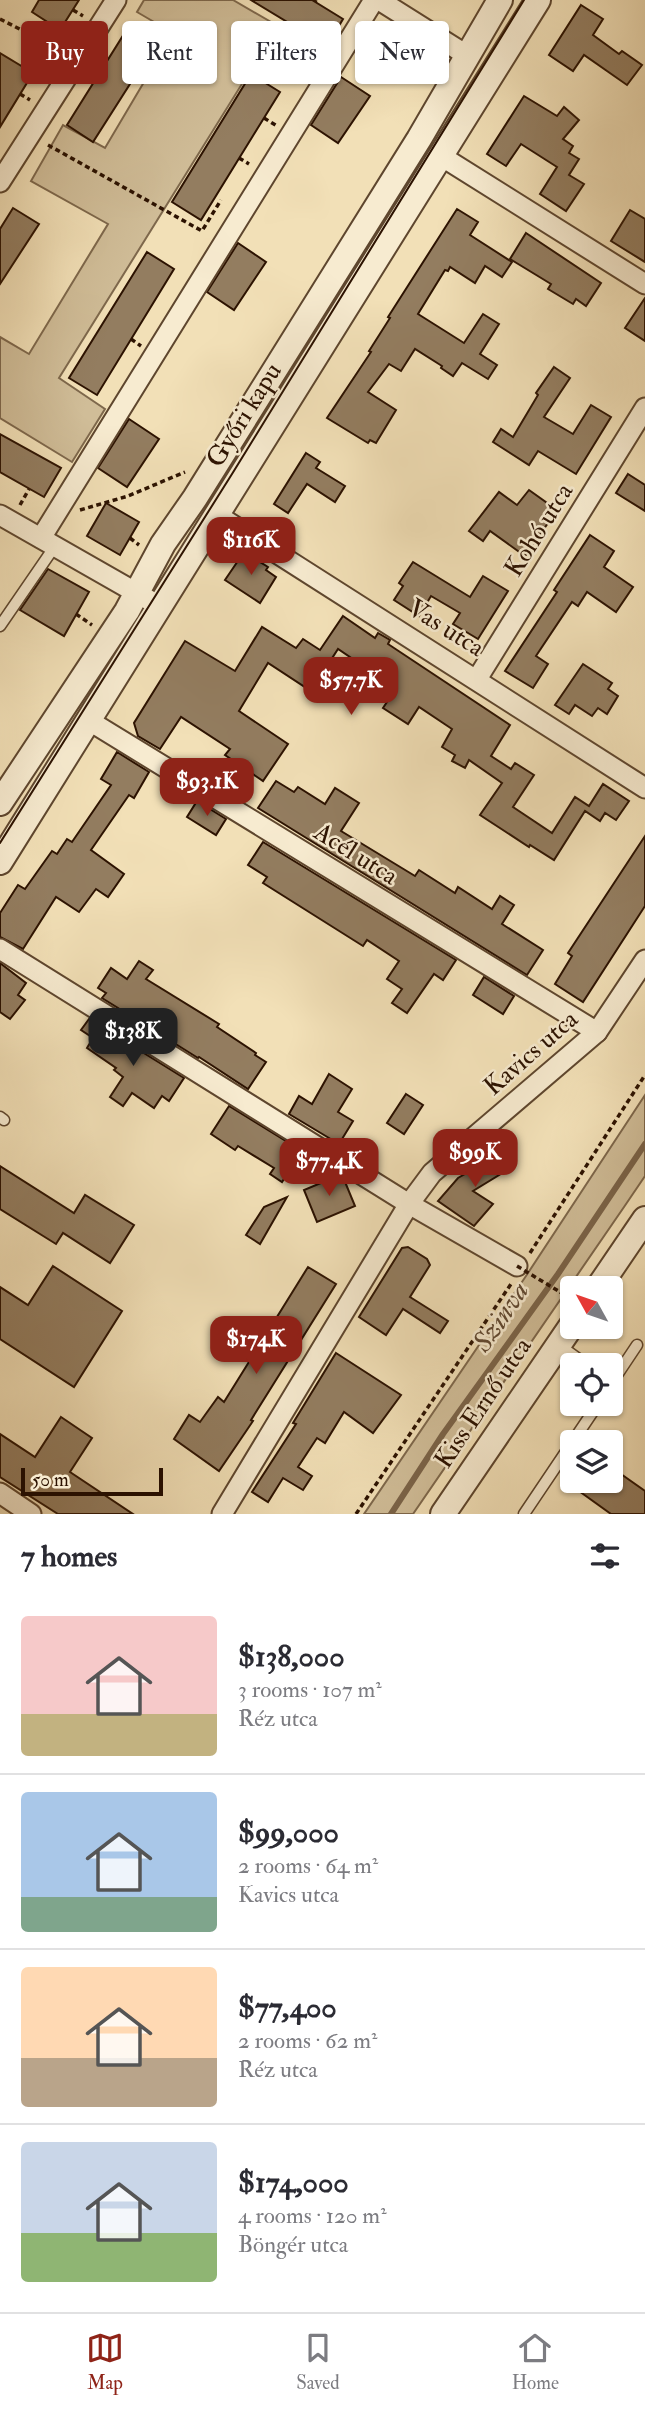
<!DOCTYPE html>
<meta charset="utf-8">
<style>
:root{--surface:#fff;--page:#f2f2f3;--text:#2b2b33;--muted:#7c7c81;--line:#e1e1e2;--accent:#8f2418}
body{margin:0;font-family:"IM FELL Double Pica",serif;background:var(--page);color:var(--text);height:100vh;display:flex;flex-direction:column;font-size:26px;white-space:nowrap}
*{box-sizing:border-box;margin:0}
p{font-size:23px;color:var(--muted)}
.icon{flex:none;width:38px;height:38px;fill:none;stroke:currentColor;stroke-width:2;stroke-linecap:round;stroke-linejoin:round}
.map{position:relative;height:1514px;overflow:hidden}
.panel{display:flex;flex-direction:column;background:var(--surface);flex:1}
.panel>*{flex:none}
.hud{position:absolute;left:21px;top:21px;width:604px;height:63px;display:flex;gap:14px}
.needle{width:46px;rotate:310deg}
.tools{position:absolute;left:560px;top:1276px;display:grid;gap:14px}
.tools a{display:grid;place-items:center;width:63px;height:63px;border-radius:7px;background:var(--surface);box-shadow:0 2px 5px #0004;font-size:35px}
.scale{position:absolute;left:21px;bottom:18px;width:142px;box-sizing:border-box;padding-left:7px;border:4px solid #2c1201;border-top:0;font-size:19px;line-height:24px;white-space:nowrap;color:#2c1201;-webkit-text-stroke:5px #f7ebd0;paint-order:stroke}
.price{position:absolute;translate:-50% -60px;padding:0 16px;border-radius:14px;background:var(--accent);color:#fff;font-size:23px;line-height:46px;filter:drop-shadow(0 2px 4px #0008)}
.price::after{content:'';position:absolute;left:50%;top:42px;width:21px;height:16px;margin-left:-10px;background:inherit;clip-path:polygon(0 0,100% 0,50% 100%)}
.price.on{background:#222;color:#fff}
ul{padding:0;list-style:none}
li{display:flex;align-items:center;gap:21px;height:175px;padding:0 21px}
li+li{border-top:2px solid var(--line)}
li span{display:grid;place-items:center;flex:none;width:196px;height:140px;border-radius:7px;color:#555}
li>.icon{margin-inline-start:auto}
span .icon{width:84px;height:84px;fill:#fffc;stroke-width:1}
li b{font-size:30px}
h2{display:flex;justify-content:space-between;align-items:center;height:84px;padding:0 21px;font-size:30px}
.pill{padding:0 24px;border-radius:7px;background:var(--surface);box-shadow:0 2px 5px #0004;font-size:24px;line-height:63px}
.pill.on{background:var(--accent);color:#fff}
.tabs{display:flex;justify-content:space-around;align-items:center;height:98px;border-top:2px solid var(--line);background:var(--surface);font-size:19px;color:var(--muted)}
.tabs a{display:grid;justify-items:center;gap:4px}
.tabs .on{color:var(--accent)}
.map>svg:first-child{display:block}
</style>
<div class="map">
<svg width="645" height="1514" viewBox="0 0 645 1514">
<rect width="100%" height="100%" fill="#f2e0b7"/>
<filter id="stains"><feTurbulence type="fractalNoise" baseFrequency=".00286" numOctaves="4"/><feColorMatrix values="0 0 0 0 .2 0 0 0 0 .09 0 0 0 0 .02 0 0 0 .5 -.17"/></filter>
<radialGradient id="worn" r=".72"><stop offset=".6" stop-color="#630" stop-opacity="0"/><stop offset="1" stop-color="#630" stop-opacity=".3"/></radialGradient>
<g fill="#d0bd98" stroke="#7e684c" stroke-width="2">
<path d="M144,0H233L278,26L59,378L105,409L72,462L0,418V337L29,354L108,224L31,181L63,125L105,148L173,33L137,12Z"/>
<path d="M645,1095V1176L624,1207L413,1514H364L526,1276Z"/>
</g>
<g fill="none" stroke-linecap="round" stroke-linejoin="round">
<path stroke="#7b6449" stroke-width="6" d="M391,1514L443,1434L558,1274L645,1144"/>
</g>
<g fill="#937d60" stroke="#2c1201" stroke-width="2">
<path d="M39,0H79L60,30L32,12Z"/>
<path d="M251,0H312L343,19L327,46Z"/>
<path d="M581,5L603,19L593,35L619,54L622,51L642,65L627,85L584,55L573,71L549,55Z"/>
<path d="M124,34L151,51L93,142L67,125Z"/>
<path d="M0,53L33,73L0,127Z"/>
<path d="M251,74L280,92L201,220L172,202Z"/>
<path d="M341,77L370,96L338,143L311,125Z"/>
<path d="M524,96L557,116L564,107L579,120L563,139L573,146L569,153L579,159L569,175L584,184L566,211L540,194L557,167L521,144L506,166L487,154Z"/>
<path d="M13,208L39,224L0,284V229Z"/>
<path d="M457,209L478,222L470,235L512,262L502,277L485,266L475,283L450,267L448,271L445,270L418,314L464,343L483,314L499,324L480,354L497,365L488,379L462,363L453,376L441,368L442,366L415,349L401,371L389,364L368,392L396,410L376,443L370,440L368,443L327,418L371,352L369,351L390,318L388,317Z"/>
<path d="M630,210L645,219V262L611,241Z"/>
<path d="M526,233L601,283L586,306L576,299L573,304L548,289L551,284L510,259Z"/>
<path d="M238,243L266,262L234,310L207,292Z"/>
<path d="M147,252L174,269L97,395L69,378Z"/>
<path d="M645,298V341L625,328Z"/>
<path d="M554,367L570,378L544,417L573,434L591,405L611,417L576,474L538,451L529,465L493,442L501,429L513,437L538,395L536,393Z"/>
<path d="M129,419L159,439L127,487L98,468Z"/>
<path d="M0,434L61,468L44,497L0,472Z"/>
<path d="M306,453L320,462L316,468L345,486L335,502L307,484L288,513L274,504Z"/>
<path d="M628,474L645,485V511L616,493Z"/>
<path d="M529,490L557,510L525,556L490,531L483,541L469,531L499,492L517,505Z"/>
<path d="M106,503L139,522L120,555L87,536Z"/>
<path d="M590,535L614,551L604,567L633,587L616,612L587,592L578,606L572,602L536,656L548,664L533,688L505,671L557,592L554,590Z"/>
<path d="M244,552L268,567L266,570L276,577L260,603L225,580Z"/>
<path d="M413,562L470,597L483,576L508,591L478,639L453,624L460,613L431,596L419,616L394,600L403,586L399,583Z"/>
<path d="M48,569L89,592L64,636L20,610Z"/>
<path d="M343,616L375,638L378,633L390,640L388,644L510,725L491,756L511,769L515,763L534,775L513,807L552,833L575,797L589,806L603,784L629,801L616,820L605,813L600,821L585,811L554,860L530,845L529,847L480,815L502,783L469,760L465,768L452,761L455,755L442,747L452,729L419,707L408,724L383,708L393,693L366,675L369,670L338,649L311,691L268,663L239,711L288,744L263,781L225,755L230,749L181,717L160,749L138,736L134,723L185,641L235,671L262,627L296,648L303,639L320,650Z"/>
<path d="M583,664L612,683L608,689L618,696L607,714L598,708L592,716L575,705L569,714L555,705Z"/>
<path d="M117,752L149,772L134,798L129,795L91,850L124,874L108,897L96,889L79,912L56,897L23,949L0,937V913L18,885L25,889L52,851L57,854L67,839L72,842L111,785L101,779Z"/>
<path d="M276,781L294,792L298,787L325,804L335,788L359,803L341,831L415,876L419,870L455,893L458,887L492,909L500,896L514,905L502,924L543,950L527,975L258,808Z"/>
<path d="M197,801L226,819L216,835L187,817Z"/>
<path d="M645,836V906L583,1002L555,984L572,956L568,953Z"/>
<path d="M263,842L456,960L443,980L434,974L407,1013L392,1003L402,989L387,979L399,961L367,940L363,946L263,883L267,877L248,865Z"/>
<path d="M139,961L153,970L146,979L219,1024L217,1027L256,1053L255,1055L266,1062L248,1089L199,1057L198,1058L102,998L106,993L98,988L111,968L127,979Z"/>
<path d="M0,963L26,983L18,995L25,1000L10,1019L0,1012Z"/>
<path d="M484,977L514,996L503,1014L473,995Z"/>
<path d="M89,1019L184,1078L169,1101L162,1096L154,1108L132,1093L123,1106L110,1097L123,1077L114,1070L116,1068L87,1048L93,1038L81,1030Z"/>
<path d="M329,1074L352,1089L338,1112L353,1121L339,1144L289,1114L299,1096L312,1104Z"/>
<path d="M406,1094L423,1105L404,1134L387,1123Z"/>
<path d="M229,1106L302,1151L282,1182L270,1174L274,1168L238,1146L235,1150L211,1134Z"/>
<path d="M505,1151L514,1166L473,1191L493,1204L474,1226L438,1201L458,1178Z"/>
<path d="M0,1166L74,1213L85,1195L134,1225L110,1263L63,1233L56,1244L0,1209Z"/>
<path d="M340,1175L343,1177L355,1206L317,1222L304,1190Z"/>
<path d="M287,1197L260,1244L246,1235L264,1207Z"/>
<path d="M408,1247L427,1259L430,1265L410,1297L448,1321L440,1333L403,1309L386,1335L359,1317L402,1248Z"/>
<path d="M53,1266L122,1311L74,1387L0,1339V1287L28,1305Z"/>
<path d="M308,1267L336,1284L251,1420L253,1421L219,1471L174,1439L189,1415L200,1422L218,1397L224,1402Z"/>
<path d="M336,1353L401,1395L373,1433L344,1412L325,1443L317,1438L298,1467L312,1476L303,1490L283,1478L268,1502L252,1492L296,1424L293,1423Z"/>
<path d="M61,1417L92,1438L70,1472L133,1514H58L0,1477V1434L35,1457Z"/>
<path d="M611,1467L645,1491V1514H611L579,1491L586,1480H611Z"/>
</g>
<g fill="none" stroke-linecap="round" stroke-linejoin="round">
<defs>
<g id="service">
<path d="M0,626L55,546"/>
<path d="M0,1117L4,1120"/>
<path d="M559,1345L587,1365"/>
<path d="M611,1384L637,1345"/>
<path d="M524,1514L598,1404"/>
</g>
<g id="minor">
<path d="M379,0L468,56"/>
<path d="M441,156L645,284"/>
<path d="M0,182L116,0"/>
<path d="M0,515L149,600"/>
<path d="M217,515L645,788"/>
<path d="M41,538L374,0"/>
<path d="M477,679L645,408"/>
<path d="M88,720L597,1032"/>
<path d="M0,949L409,1204L517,1266"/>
<path d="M0,1493L31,1514"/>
<path d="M222,1514L409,1204L432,1173L597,1032L645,960"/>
</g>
<g id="tertiary">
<path d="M0,803L127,611L163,544L195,498L419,139L500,0"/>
<path d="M0,862L538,0"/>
<path d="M598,1288L645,1219"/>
<path d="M443,1514L572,1325"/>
</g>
</defs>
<use href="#service" stroke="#5e462e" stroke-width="13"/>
<use href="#minor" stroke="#5e462e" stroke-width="23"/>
<use href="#tertiary" stroke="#5e462e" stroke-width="28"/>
<g stroke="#2c1201" stroke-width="3.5" stroke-dasharray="5 3.5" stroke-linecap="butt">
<path d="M315,2L316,0"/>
<path d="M73,10L83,16"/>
<path d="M0,19L43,41L53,25"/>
<path d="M20,94L30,100"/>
<path d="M264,118L277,126"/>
<path d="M48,145L202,231L221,200"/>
<path d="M239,158L249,164"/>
<path d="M131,339L141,346"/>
<path d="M20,505L29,489"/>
<path d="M80,510L128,496L185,472"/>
<path d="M130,538L139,545"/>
<path d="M76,614L92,625"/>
<path d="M530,1253L645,1075"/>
<path d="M560,1292L572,1300"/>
<path d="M356,1514L511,1284"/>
</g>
<use href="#service" stroke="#f7ebd0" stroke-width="10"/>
<use href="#minor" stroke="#f7ebd0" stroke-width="19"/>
<use href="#tertiary" stroke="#f7ebd0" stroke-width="24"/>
<path stroke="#2c1201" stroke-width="2" d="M0,843L232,474L524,0"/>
<path stroke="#2c1201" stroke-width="3.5" stroke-dasharray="5 3.5" stroke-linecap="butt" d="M517,1266L560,1292"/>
</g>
<g text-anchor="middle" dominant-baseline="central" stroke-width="5" stroke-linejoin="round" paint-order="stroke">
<g font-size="26" fill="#2c1201" stroke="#f7ebd0">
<text transform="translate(244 415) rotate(-58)">Győri kapu</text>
<text transform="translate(539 530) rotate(-58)">Kohó utca</text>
<text transform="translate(446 628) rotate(32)">Vas utca</text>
<text transform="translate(356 854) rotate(32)">Acél utca</text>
<text transform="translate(531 1053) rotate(-41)">Kavics utca</text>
<text transform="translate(483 1403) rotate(-56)">Kiss Ernő utca</text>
</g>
<g font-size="28" font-style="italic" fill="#604831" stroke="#f7ebd0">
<text transform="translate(501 1317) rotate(-56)">Szinva</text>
</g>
</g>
<rect width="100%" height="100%" filter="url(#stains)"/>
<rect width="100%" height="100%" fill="url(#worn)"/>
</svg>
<div class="tools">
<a><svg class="needle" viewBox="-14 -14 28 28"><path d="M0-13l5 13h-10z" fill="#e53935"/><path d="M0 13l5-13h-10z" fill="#7c7c81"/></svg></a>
<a><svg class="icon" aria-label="locate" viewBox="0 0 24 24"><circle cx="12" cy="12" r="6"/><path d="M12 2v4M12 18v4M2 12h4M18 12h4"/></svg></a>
<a><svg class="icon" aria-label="layers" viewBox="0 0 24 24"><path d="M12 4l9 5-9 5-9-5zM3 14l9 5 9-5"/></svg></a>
</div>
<div class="scale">50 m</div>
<b class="price" style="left:251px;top:577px">$116K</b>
<b class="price" style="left:351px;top:717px">$57.7K</b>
<b class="price" style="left:207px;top:818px">$93.1K</b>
<b class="price on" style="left:133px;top:1068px">$138K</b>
<b class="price" style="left:475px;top:1189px">$99K</b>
<b class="price" style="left:329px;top:1198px">$77.4K</b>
<b class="price" style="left:256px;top:1376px">$174K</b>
<div class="hud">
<a class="pill on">Buy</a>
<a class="pill">Rent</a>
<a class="pill">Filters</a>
<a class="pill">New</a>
</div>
</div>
<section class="panel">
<h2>7 homes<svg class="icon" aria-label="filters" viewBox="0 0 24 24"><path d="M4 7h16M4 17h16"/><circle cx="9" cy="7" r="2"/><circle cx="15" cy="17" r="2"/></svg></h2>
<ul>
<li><span style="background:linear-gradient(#f6c9c9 70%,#c2b280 0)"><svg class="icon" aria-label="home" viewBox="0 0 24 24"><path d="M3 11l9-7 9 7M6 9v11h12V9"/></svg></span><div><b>$138,000</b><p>3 rooms · 107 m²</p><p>Réz utca</p></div></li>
<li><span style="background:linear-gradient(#a9c7e8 75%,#7fa58c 0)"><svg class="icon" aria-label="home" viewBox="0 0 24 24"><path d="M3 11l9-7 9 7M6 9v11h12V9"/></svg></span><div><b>$99,000</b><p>2 rooms · 64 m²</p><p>Kavics utca</p></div></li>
<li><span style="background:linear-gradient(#ffd9b3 65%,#b9a48a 0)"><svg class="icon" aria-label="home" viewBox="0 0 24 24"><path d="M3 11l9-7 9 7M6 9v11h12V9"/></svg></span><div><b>$77,400</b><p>2 rooms · 62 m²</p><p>Réz utca</p></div></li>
<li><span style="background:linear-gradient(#c9d6e8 65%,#8fb573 0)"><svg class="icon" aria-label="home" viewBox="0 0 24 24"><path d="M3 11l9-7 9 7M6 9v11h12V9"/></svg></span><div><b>$174,000</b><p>4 rooms · 120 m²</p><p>Böngér utca</p></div></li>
</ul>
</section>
<nav class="tabs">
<a class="on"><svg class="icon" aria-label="map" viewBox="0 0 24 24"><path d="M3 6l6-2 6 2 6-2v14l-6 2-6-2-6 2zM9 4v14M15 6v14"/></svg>Map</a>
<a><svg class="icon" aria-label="saved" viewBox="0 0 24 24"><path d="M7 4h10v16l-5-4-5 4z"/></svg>Saved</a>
<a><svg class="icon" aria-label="home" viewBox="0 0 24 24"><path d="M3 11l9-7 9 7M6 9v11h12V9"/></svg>Home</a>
</nav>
